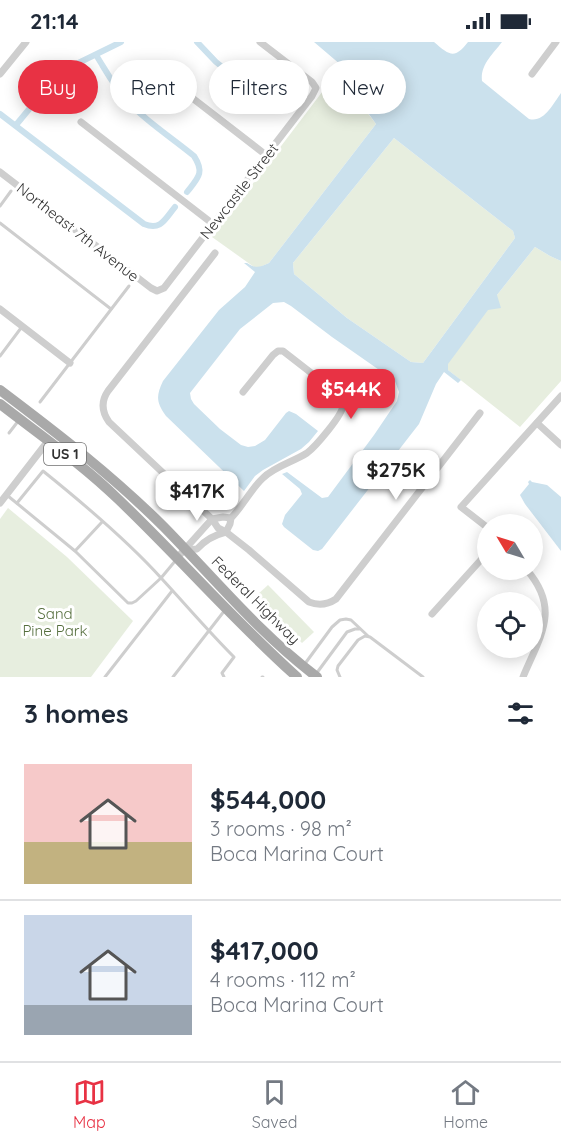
<!DOCTYPE html>
<meta charset="utf-8">
<style>
:root{--surface:#fff;--page:#f6f6f7;--text:#1f2937;--muted:#747a83;--line:#e0e1e3;--accent:#e83244}
body{margin:0;font-family:Quicksand,sans-serif;background:var(--page);color:var(--text);height:100vh;display:flex;flex-direction:column;font-size:22px;white-space:nowrap}
*{box-sizing:border-box;margin:0}
p{font-size:20px;color:var(--muted)}
.icon{flex:none;width:33px;height:33px;fill:none;stroke:currentColor;stroke-width:2;stroke-linecap:round;stroke-linejoin:round}
.map{position:relative;height:635px;overflow:hidden}
.panel{display:flex;flex-direction:column;background:var(--surface);flex:1}
.panel>*{flex:none}
.top-card{position:absolute;left:18px;top:18px;width:525px;height:54px;display:flex;gap:12px}
.needle{width:39px;rotate:308deg}
.tools{position:absolute;left:477px;top:472px;display:grid;gap:12px}
.tools a{display:grid;place-items:center;width:66px;height:66px;border-radius:50%;background:var(--surface);box-shadow:0 3px 15px #0003;font-size:30px}
.price{position:absolute;translate:-50% -51px;padding:0 14px;border-radius:12px;background:#fff;color:#222;font-size:20px;line-height:39px;filter:drop-shadow(0 2px 3px #0008)}
.price::after{content:'';position:absolute;left:50%;top:36px;width:18px;height:14px;margin-left:-9px;background:inherit;clip-path:polygon(0 0,100% 0,50% 100%)}
.price.active{background:var(--accent);color:#fff}
ul{padding:0;list-style:none}
li{display:flex;align-items:center;gap:18px;height:150px;padding:0 24px}
li+li{border-top:2px solid var(--line)}
li span{display:grid;place-items:center;flex:none;width:168px;height:120px;border-radius:0px;color:#555}
li>.icon{margin-inline-start:auto}
span .icon{width:72px;height:72px;fill:#fffc;stroke-width:1}
li b{font-size:26px}
h2{display:flex;justify-content:space-between;align-items:center;height:72px;padding:0 24px;font-size:26px}
.tag{padding:0 21px;border-radius:27px;background:var(--surface);box-shadow:0 3px 15px #0003;font-size:21px;line-height:54px}
.tag.active{background:var(--accent);color:#fff}
.status{display:flex;justify-content:space-between;align-items:center;height:42px;padding:0 30px;background:var(--surface);direction:ltr}
.status svg{height:16px;fill:currentColor}
.dock{display:flex;justify-content:space-around;align-items:center;height:84px;border-top:2px solid var(--line);background:var(--surface);font-size:16px;color:var(--muted)}
.dock a{display:grid;justify-items:center;gap:3px}
.dock .active{color:var(--accent)}
.map>svg:first-child{display:block}
</style>
<div class="status"><b>21:14</b><svg viewBox="0 0 49 12"><path d="M0 12V9h3v3zM5 12V6h3v6zM10 12V3h3v9zM15 12V0h3v12zM26 1h20v11H26zM47 4h2v5h-2z"/></svg></div>
<div class="map">
<svg width="561" height="635" viewBox="0 0 561 635">
<rect width="100%" height="100%" fill="#fff"/>
<g fill="#e7eedf">
<path d="M335,33L341,36L376,82L269,221L260,225H254L212,195Z"/>
<path d="M394,96L513,189L515,196L423,321L411,320L347,276L294,232L293,221Z"/>
<path d="M535,205L550,214L561,219V339L520,385L448,328L447,322L497,253Z"/>
<path d="M8,466L67,515L133,579L91,635H0V477Z"/>
<path d="M268,543L314,590L302,601L256,554Z"/>
</g>
<g fill="#cbe1ed" fill-rule="evenodd">
<path d="M314,0H434C450,14 455,17 468,0H502C493,12 480,23 482,39L529,77C544,81 553,62 561,51V219L550,214L535,205L497,253L501,266L488,268L448,322V328L461,338L458,341L444,330L436,342L419,382L322,507L318,509L313,508L284,485L282,482L285,473L302,452L300,447L282,432L287,430L322,456L328,455L374,393L397,359L399,350L395,339L332,295L291,264L284,260L273,261L240,287L190,351L191,357L194,362L220,387L241,403L248,405L255,404L265,398L286,371L289,369L296,372L318,389L309,400L301,407L263,428L255,434L244,449L166,374C156,360 156,354 163,339L219,268L245,245L255,230L244,221H247C256,227 260,225 269,221L376,82L366,68L356,67V55L341,36L335,33L341,23ZM394,96L513,189L515,196L423,321L411,320L347,276L294,232L293,221Z"/>
<path d="M530,438L532,440L547,443L561,455V509L525,462L520,453L529,442L528,440Z"/>
</g>
<g fill="none" stroke-linecap="round" stroke-linejoin="round">
<g stroke="#cbe1ed" stroke-width="6">
<path d="M197,0L216,20L265,59"/>
<path d="M96,13C105,27 113,43 125,56C144,78 171,95 194,114C205,131 198,136 187,150"/>
<path d="M0,72L144,182C161,189 165,177 175,165"/>
<path d="M16,83L49,43L64,28L121,0"/>
</g>
<g stroke="#cecece" stroke-width="3">
<path d="M0,164L11,149"/>
<path d="M0,181L111,267"/>
<path d="M0,314L21,286"/>
<path d="M40,360L129,244"/>
<path d="M9,391L19,378"/>
<path d="M8,454L75,509L128,561H132L136,559L161,536L176,518"/>
<path d="M17,461L43,429C84,462 127,498 162,537C186,563 209,590 234,615L222,631L224,635"/>
<path d="M75,509L102,480"/>
<path d="M304,623L332,585L340,578L346,577L351,578L368,594"/>
<path d="M316,632L347,590L355,587H359"/>
<path d="M105,635L172,549"/>
<path d="M173,635L225,568"/>
<path d="M262,635H263"/>
<path d="M340,635L337,628L338,624L358,598L365,594L370,595L423,635"/>
</g>
<g stroke="#cecece" stroke-width="7">
<path d="M160,31L266,113"/>
<path d="M0,32L26,0"/>
<path d="M532,32L556,0"/>
<path d="M81,80L213,182"/>
<path d="M0,130L151,246L157,249L164,246L312,54L316,46L312,40L260,0"/>
<path d="M215,211L108,349C101,359 102,370 109,380L212,477L218,486L226,490L249,508L309,560C319,564 327,563 336,557L480,371"/>
<path d="M0,267L70,321"/>
<path d="M537,381L561,403"/>
<path d="M0,461L48,399"/>
<path d="M488,486L461,465L561,354"/>
<path d="M186,508L197,507C205,498 214,493 226,490L230,482L231,476C243,464 251,447 263,436C275,424 293,420 307,411C315,405 343,373 343,363C343,359 340,355 337,351L283,309H278L273,313L243,350"/>
<path d="M177,516L212,477L223,475L231,476"/>
<path d="M432,572L488,510"/>
<path d="M523,635C540,594 561,568 527,528"/>
</g>
<g stroke="#a9a9a9" stroke-width="10">
<path d="M0,348C57,391 113,434 164,485C214,536 260,592 317,635"/>
<path d="M0,362C40,393 82,422 118,457C179,515 234,579 297,635"/>
</g>
</g>
<g text-anchor="middle" dominant-baseline="central" stroke-width="6" stroke-linejoin="round" paint-order="stroke">
<rect fill="#fff" stroke="#6f6f6f" stroke-width="1.5" x="44" y="401" width="42" height="22" rx="4.5"/>
<g font-size="14" font-weight="bold" fill="#313131">
<text x="65" y="412">US 1</text>
</g>
<g font-size="15" fill="#313131" stroke="#fff">
<text transform="translate(239 149) rotate(-52)">Newcastle Street</text>
<text transform="translate(78 190) rotate(38)">Northeast 7th Avenue</text>
<text transform="translate(256 558) rotate(45)">Federal Highway</text>
</g>
<g font-size="15" fill="#556e3d" stroke="#fff">
<text x="55" y="571">Sand<tspan x="55" dy="17">Pine Park</tspan></text>
</g>
</g>
</svg>
<div class="tools">
<a><svg class="needle" viewBox="-14 -14 28 28"><path d="M0-13l5 13h-10z" fill="#e53935"/><path d="M0 13l5-13h-10z" fill="#747a83"/></svg></a>
<a><svg class="icon" aria-label="locate" viewBox="0 0 24 24"><circle cx="12" cy="12" r="6"/><path d="M12 2v4M12 18v4M2 12h4M18 12h4"/></svg></a>
</div>
<b class="price active" style="left:351px;top:378px">$544K</b>
<b class="price" style="left:396px;top:459px">$275K</b>
<b class="price" style="left:197px;top:480px">$417K</b>
<div class="top-card">
<a class="tag active">Buy</a>
<a class="tag">Rent</a>
<a class="tag">Filters</a>
<a class="tag">New</a>
</div>
</div>
<section class="panel">
<h2>3 homes<svg class="icon" aria-label="filters" viewBox="0 0 24 24"><path d="M4 7h16M4 17h16"/><circle cx="9" cy="7" r="2"/><circle cx="15" cy="17" r="2"/></svg></h2>
<ul>
<li><span style="background:linear-gradient(#f6c9c9 65%,#c2b280 0)"><svg class="icon" aria-label="home" viewBox="0 0 24 24"><path d="M3 11l9-7 9 7M6 9v11h12V9"/></svg></span><div><b>$544,000</b><p>3 rooms · 98 m²</p><p>Boca Marina Court</p></div></li>
<li><span style="background:linear-gradient(#c9d6e8 75%,#9aa5b1 0)"><svg class="icon" aria-label="home" viewBox="0 0 24 24"><path d="M3 11l9-7 9 7M6 9v11h12V9"/></svg></span><div><b>$417,000</b><p>4 rooms · 112 m²</p><p>Boca Marina Court</p></div></li>
</ul>
</section>
<nav class="dock">
<a class="active"><svg class="icon" aria-label="map" viewBox="0 0 24 24"><path d="M3 6l6-2 6 2 6-2v14l-6 2-6-2-6 2zM9 4v14M15 6v14"/></svg>Map</a>
<a><svg class="icon" aria-label="saved" viewBox="0 0 24 24"><path d="M7 4h10v16l-5-4-5 4z"/></svg>Saved</a>
<a><svg class="icon" aria-label="home" viewBox="0 0 24 24"><path d="M3 11l9-7 9 7M6 9v11h12V9"/></svg>Home</a>
</nav>
